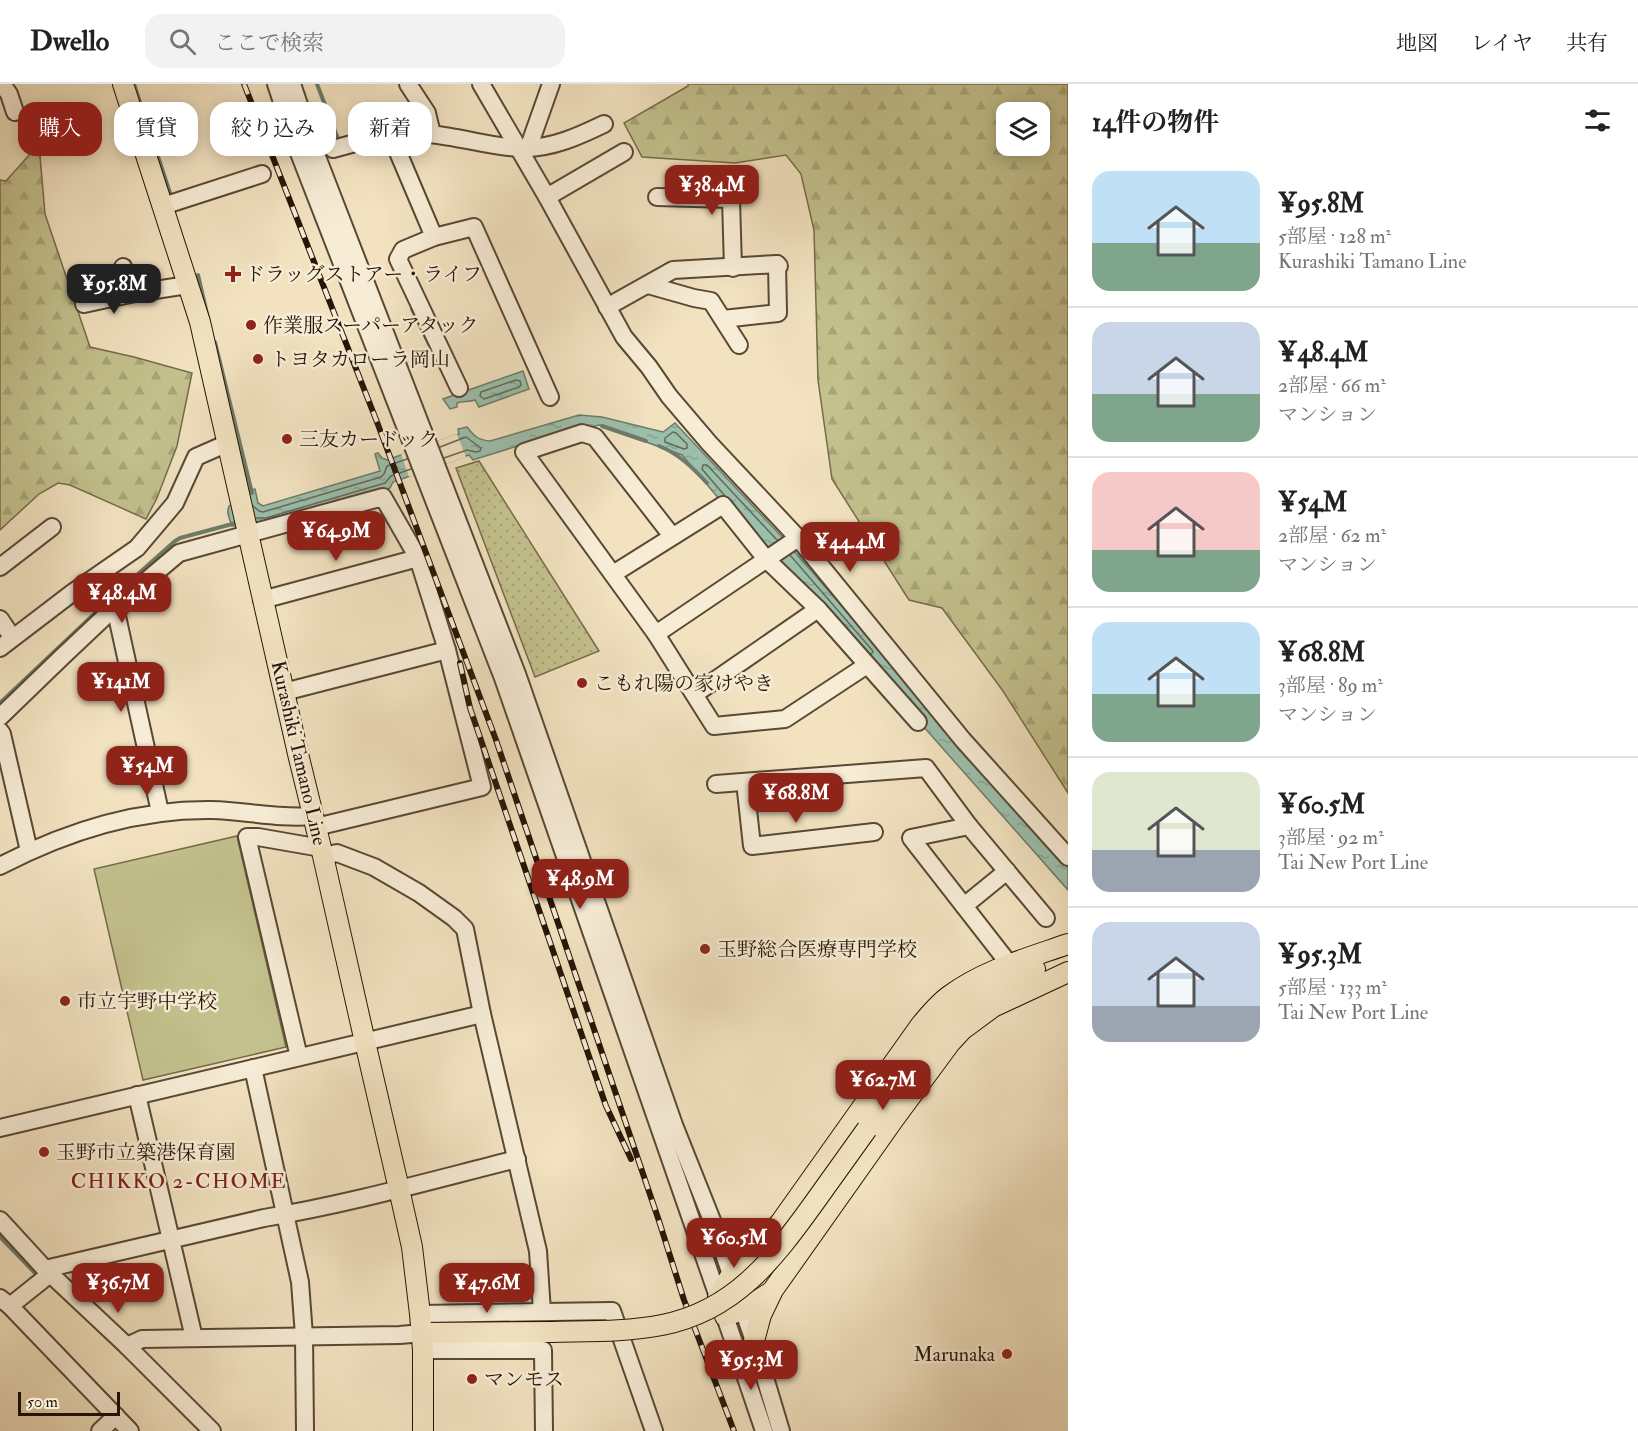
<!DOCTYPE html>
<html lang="ja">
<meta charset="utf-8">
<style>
:root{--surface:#fff;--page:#f2f2f2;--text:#222;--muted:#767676;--line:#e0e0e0;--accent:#8f2418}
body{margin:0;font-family:"IM FELL Double Pica","Noto Serif JP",serif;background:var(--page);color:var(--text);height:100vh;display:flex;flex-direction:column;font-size:22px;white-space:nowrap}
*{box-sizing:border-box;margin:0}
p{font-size:20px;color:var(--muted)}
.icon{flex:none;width:33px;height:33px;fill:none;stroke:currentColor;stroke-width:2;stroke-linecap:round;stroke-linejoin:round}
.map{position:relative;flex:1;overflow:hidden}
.panel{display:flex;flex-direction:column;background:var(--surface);width:570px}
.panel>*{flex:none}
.hud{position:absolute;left:18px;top:18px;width:570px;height:54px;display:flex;gap:12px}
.buttons{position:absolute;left:996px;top:18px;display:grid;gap:12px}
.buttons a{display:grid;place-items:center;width:54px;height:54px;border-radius:12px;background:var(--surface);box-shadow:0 3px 15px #0003;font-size:30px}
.scale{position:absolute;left:18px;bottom:15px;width:102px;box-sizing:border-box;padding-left:6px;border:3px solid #261506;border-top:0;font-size:16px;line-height:21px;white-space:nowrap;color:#261506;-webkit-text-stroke:4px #f7ecd6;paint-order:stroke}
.price{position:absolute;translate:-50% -51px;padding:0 14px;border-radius:12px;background:var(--accent);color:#fff;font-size:20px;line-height:39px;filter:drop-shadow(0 2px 3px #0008)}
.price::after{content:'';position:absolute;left:50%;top:36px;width:18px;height:14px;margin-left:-9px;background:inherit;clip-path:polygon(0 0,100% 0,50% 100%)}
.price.active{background:#222;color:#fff}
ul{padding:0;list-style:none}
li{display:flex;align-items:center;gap:18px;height:150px;padding:0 24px}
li+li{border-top:2px solid var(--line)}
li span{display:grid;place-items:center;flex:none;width:168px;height:120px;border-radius:18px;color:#555}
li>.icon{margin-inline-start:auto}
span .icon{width:72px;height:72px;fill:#fffc;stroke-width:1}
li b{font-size:26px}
h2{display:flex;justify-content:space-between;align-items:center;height:72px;padding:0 24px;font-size:26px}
.pill{padding:0 21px;border-radius:18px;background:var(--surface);box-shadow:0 3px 15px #0003;font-size:21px;line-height:54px}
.pill.active{background:var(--accent);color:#fff}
header{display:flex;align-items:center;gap:36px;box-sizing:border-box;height:84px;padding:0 30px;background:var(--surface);border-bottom:2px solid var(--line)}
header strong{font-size:28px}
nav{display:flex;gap:33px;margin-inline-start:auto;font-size:21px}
.search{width:420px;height:54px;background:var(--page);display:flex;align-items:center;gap:15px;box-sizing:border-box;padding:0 21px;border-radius:18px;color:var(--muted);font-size:22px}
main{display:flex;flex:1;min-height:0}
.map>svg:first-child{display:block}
</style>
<header>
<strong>Dwello</strong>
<div class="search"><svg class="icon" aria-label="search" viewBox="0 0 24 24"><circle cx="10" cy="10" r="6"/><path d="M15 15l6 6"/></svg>ここで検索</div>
<nav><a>地図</a><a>レイヤ</a><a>共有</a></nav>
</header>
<main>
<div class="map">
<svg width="1068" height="1347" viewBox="0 0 1068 1347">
<defs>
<pattern id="green-dots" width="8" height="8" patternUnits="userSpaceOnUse" patternTransform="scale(1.5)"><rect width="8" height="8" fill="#c3c18d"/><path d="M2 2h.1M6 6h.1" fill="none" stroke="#a7a578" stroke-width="1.8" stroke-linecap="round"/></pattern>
<pattern id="forest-firs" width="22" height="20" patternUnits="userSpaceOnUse" patternTransform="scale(1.5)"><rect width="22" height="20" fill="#c3c18d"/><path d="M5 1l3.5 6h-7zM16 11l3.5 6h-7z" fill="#a7a578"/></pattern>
<pattern id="water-ripples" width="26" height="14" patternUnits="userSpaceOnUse" patternTransform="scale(1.5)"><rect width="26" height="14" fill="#9cbfac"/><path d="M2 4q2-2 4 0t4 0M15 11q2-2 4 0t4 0" fill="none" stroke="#86a392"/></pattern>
</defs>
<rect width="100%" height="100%" fill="#f2e2c0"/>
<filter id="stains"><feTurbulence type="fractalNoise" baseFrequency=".00333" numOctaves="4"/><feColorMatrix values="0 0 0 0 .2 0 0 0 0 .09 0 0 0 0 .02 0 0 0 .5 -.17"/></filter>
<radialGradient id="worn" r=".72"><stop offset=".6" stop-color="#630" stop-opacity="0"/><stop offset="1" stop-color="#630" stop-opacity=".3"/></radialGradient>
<path fill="url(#green-dots)" stroke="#746b4a" stroke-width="1.5" d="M479,377L599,567L535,593L456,384Z"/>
<g fill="url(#forest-firs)" stroke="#746b4a" stroke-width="1.5" fill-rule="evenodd">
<path d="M688,0H1068V709L1003,607L942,524L909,516L832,395L818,296L814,146L801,90L786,71L735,79L642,73L624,39L688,2ZM1040,28V62H1006V28Z"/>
<path d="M30,70L40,72L45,130L90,263L134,273L192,289L177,362L157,414L146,435L70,401L58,399L39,410L0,446V96L6,97Z"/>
</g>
<path fill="#c3c18d" stroke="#746b4a" stroke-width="1.5" d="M237,752L286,963L143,996L94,785Z"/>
<g fill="url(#water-ripples)" stroke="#6d7b6a" stroke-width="1.5">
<path d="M523,287L529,305L479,323L475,316C469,318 463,317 457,319V323L450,325L443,315Z"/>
<path d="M579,331L602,333L663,348L675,339L781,452L1068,783V806L900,616L763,467L682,371L599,341L524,360L473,376L469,371L393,398L390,404L267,440L232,442C230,436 226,429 229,422L248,410L249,406L255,405L258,419L263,422L380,387L375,370L378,369L382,374L387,376L459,350L458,345L467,343C474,352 478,356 490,357Z"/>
</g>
<path fill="#f2e2c0" d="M457,350L466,373L409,393L401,370Z"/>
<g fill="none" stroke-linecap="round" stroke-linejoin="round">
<g stroke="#616a59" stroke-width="1.5">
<path d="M516,296L520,297L521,301L519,303L484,315L480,312L481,308Z"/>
<path d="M673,348L676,349L687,360V364L684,365L665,358V354Z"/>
<path d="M440,363L466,353L481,364L480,367L476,368L467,366L444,374"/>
<path d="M725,412L702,385L703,381H707L777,456"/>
<path d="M253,422L259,427L263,428L381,393L384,390L387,382L407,375"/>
<path d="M256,434H266L385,399L391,392L411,385"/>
<path d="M790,471L872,566L873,568L871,570"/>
</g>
<g stroke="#6d7b6a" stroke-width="4">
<path d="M134,0L171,112"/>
<path d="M317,0L338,55"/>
<path d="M198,191L208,234"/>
<path d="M412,225L429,260"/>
<path d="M215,258L252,409"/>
<path d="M602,342L646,357"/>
<path d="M659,362C679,370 692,383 707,399"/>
<path d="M0,619L110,515L175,457L180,454L236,439"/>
<path d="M0,1153L37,1191"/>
</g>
<defs>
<g id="minor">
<path d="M2,0L9,10L15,28"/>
<path d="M276,0L299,69L503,594L738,1270L764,1347"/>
<path d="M292,0L314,65L517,590L674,1041L715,1144L754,1257L781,1347"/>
<path d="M408,0L427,29L432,50"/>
<path d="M481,0L547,113L624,253L649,283L669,312L709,359L798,454L963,656L1068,773"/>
<path d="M333,65L370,55L392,54"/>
<path d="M528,65L551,0"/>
<path d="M547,113L624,68"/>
<path d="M657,113L731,115L733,184"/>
<path d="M163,122L262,90"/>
<path d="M434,153L392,54C430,40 484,65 525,64C553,64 579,52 604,40"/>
<path d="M123,183L135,209L188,201"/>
<path d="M648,201L694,214L711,217L739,261"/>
<path d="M84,220L135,209"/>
<path d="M607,223L673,186L777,180L779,182"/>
<path d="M723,235L778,229L777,180"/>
<path d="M459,304L398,175L403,166L434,153L474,143L550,313"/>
<path d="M672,452L595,353L582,349L524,368L656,550L714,642L785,635L867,581"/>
<path d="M0,483L52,443"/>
<path d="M613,490L723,421L766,475L818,525L918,638"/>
<path d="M262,516L418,474"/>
<path d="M115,523L160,728"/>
<path d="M0,535L12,553"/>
<path d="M656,550L798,454"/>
<path d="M0,564L72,509L137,464L175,419L196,373L228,359"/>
<path d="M284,608L447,566"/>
<path d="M695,610L818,525"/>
<path d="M0,633L62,573L115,523L179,469L383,413L418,474L447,566L482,703L316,743"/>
<path d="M0,647L2,650L29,767"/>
<path d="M745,698L752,762L874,748"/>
<path d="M716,700L926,684L969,742"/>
<path d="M323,772L337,769L374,783L419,809L454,834L465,845L482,930L538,1167L542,1228"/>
<path d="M0,782C65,748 138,725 212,726C246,727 279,735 313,732"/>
<path d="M964,822L1007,787"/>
<path d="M1010,881L911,754L969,742L1046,834"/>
<path d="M299,973L247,753H258L321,764"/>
<path d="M253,984L300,1198L304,1252L305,1347"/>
<path d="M137,1011L194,1254"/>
<path d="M0,1044L482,930"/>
<path d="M0,1136L45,1185L127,1262L212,1347"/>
<path d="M45,1185L264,1134C349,1120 433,1096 517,1075"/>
<path d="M0,1214L10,1222L130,1347"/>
<path d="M10,1222L50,1190"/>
<path d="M420,1230L612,1227L654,1347"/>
<path d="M127,1262L142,1255L400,1251L422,1249"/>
<path d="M423,1266H543L544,1347"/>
<path d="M100,1347L116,1332"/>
</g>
<g id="major">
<path d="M123,0L200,238L299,674L323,772L365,958L399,1105L412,1163L420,1230L423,1266V1347"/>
<path d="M867,1045C898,1002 927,953 969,920C989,904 1012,894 1035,885"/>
<path d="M719,1158L736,1166L753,1167L780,1139L920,942C929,931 938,920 949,912C984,886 1028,874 1068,860"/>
<path d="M718,1213L731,1191L753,1167"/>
<path d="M725,1232L743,1226L771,1208"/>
<path d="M422,1249L552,1248"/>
<path d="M754,1257L761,1231L773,1206L894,1035L950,959L962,946L993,923L1068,888"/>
</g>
</defs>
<use href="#minor" stroke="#594834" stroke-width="20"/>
<use href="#major" stroke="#261506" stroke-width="22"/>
<use href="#minor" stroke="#f7ecd6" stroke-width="16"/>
<use href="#major" stroke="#f2e2c0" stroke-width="20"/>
<defs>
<g id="rail">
<path d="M244,0L377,338L496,656L659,1137L684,1216L734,1347"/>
<path d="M460,579L470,624L606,1022L631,1075"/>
</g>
</defs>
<use href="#rail" stroke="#261506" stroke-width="6"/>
<use href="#rail" stroke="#f7ecd6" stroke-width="4" stroke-dasharray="11" stroke-linecap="butt"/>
<defs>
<path id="major-bridge" d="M552,1248C588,1247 626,1248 662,1241C734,1227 773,1176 814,1119C831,1095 849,1070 867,1045"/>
</defs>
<use href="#major-bridge" stroke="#261506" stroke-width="22" stroke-linecap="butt"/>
<use href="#major-bridge" stroke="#f2e2c0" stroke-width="20"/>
</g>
<g fill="#8f2418" stroke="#f7ecd6" stroke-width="2">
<path d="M230 181h6v6h6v6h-6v6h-6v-6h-6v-6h6z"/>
<circle cx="251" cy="241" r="6"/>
<circle cx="258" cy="275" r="6"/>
<circle cx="287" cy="355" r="6"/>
<circle cx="582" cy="599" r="6"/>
<circle cx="705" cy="865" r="6"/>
<circle cx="65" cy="917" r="6"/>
<circle cx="44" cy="1068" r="6"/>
<circle cx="1007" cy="1270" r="6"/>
<circle cx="472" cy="1295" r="6"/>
</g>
<g text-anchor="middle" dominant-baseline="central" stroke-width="5" stroke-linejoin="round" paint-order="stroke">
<g font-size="20" fill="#261506" stroke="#f7ecd6" text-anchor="start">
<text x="245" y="190">ドラッグストアー・ライフ</text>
<text x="263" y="241">作業服スーパーアタック</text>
<text x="270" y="275">トヨタカローラ岡山</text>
<text x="299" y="355">三友カードック</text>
<text x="594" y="599">こもれ陽の家けやき</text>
<text x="717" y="865">玉野総合医療専門学校</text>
<text x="77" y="917">市立宇野中学校</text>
<text x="56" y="1068">玉野市立築港保育園</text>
<text x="995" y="1270" text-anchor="end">Marunaka</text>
<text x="484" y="1295">マンモス</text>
</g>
<g font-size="20" fill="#261506" stroke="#f7ecd6">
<text transform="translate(299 669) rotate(77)">Kurashiki Tamano Line</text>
</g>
<g font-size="21" letter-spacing="1.5" fill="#7a1f14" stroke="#f7ecd6">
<text x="179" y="1097">CHIKKO 2-CHOME</text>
</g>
</g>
<rect width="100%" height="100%" filter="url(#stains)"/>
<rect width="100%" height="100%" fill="url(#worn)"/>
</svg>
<div class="buttons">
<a><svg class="icon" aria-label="layers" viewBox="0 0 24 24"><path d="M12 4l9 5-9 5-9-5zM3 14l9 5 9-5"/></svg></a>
</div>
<div class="scale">50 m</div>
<b class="price" style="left:712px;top:132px">¥38.4M</b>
<b class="price active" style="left:114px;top:231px">¥95.8M</b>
<b class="price" style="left:336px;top:478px">¥64.9M</b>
<b class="price" style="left:850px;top:489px">¥44.4M</b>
<b class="price" style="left:122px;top:540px">¥48.4M</b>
<b class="price" style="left:121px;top:629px">¥141M</b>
<b class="price" style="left:147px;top:713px">¥54M</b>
<b class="price" style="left:796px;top:740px">¥68.8M</b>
<b class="price" style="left:580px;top:826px">¥48.9M</b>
<b class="price" style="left:883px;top:1027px">¥62.7M</b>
<b class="price" style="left:734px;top:1185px">¥60.5M</b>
<b class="price" style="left:118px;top:1230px">¥36.7M</b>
<b class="price" style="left:487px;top:1230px">¥47.6M</b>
<b class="price" style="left:751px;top:1307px">¥95.3M</b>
<div class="hud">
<a class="pill active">購入</a>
<a class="pill">賃貸</a>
<a class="pill">絞り込み</a>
<a class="pill">新着</a>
</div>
</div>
<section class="panel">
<h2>14件の物件<svg class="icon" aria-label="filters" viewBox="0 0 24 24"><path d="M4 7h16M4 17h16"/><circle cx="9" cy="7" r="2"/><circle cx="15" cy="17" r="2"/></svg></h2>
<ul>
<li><span style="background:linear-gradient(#bfe0f5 60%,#7fa58c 0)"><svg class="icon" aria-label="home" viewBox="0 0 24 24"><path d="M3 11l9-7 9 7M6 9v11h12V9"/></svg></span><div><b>¥95.8M</b><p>5部屋 · 128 m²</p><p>Kurashiki Tamano Line</p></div></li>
<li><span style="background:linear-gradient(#c9d6e8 60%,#7fa58c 0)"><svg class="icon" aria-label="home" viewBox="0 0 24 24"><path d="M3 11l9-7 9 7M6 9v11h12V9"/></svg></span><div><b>¥48.4M</b><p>2部屋 · 66 m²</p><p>マンション</p></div></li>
<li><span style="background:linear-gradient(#f6c9c9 65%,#7fa58c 0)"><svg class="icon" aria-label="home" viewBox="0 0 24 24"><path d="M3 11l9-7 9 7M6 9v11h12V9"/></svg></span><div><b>¥54M</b><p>2部屋 · 62 m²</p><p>マンション</p></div></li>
<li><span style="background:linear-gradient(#bfe0f5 60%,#7fa58c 0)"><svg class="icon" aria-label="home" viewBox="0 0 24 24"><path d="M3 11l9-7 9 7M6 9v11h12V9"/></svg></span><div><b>¥68.8M</b><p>3部屋 · 89 m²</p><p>マンション</p></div></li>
<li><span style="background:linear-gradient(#dfe7d0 65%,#9aa5b1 0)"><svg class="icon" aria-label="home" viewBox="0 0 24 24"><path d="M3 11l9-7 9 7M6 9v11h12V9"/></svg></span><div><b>¥60.5M</b><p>3部屋 · 92 m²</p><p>Tai New Port Line</p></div></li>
<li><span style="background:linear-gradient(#c9d6e8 70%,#9aa5b1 0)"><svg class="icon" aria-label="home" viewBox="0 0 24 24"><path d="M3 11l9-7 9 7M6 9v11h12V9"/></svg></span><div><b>¥95.3M</b><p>5部屋 · 133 m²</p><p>Tai New Port Line</p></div></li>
</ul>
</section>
</main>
